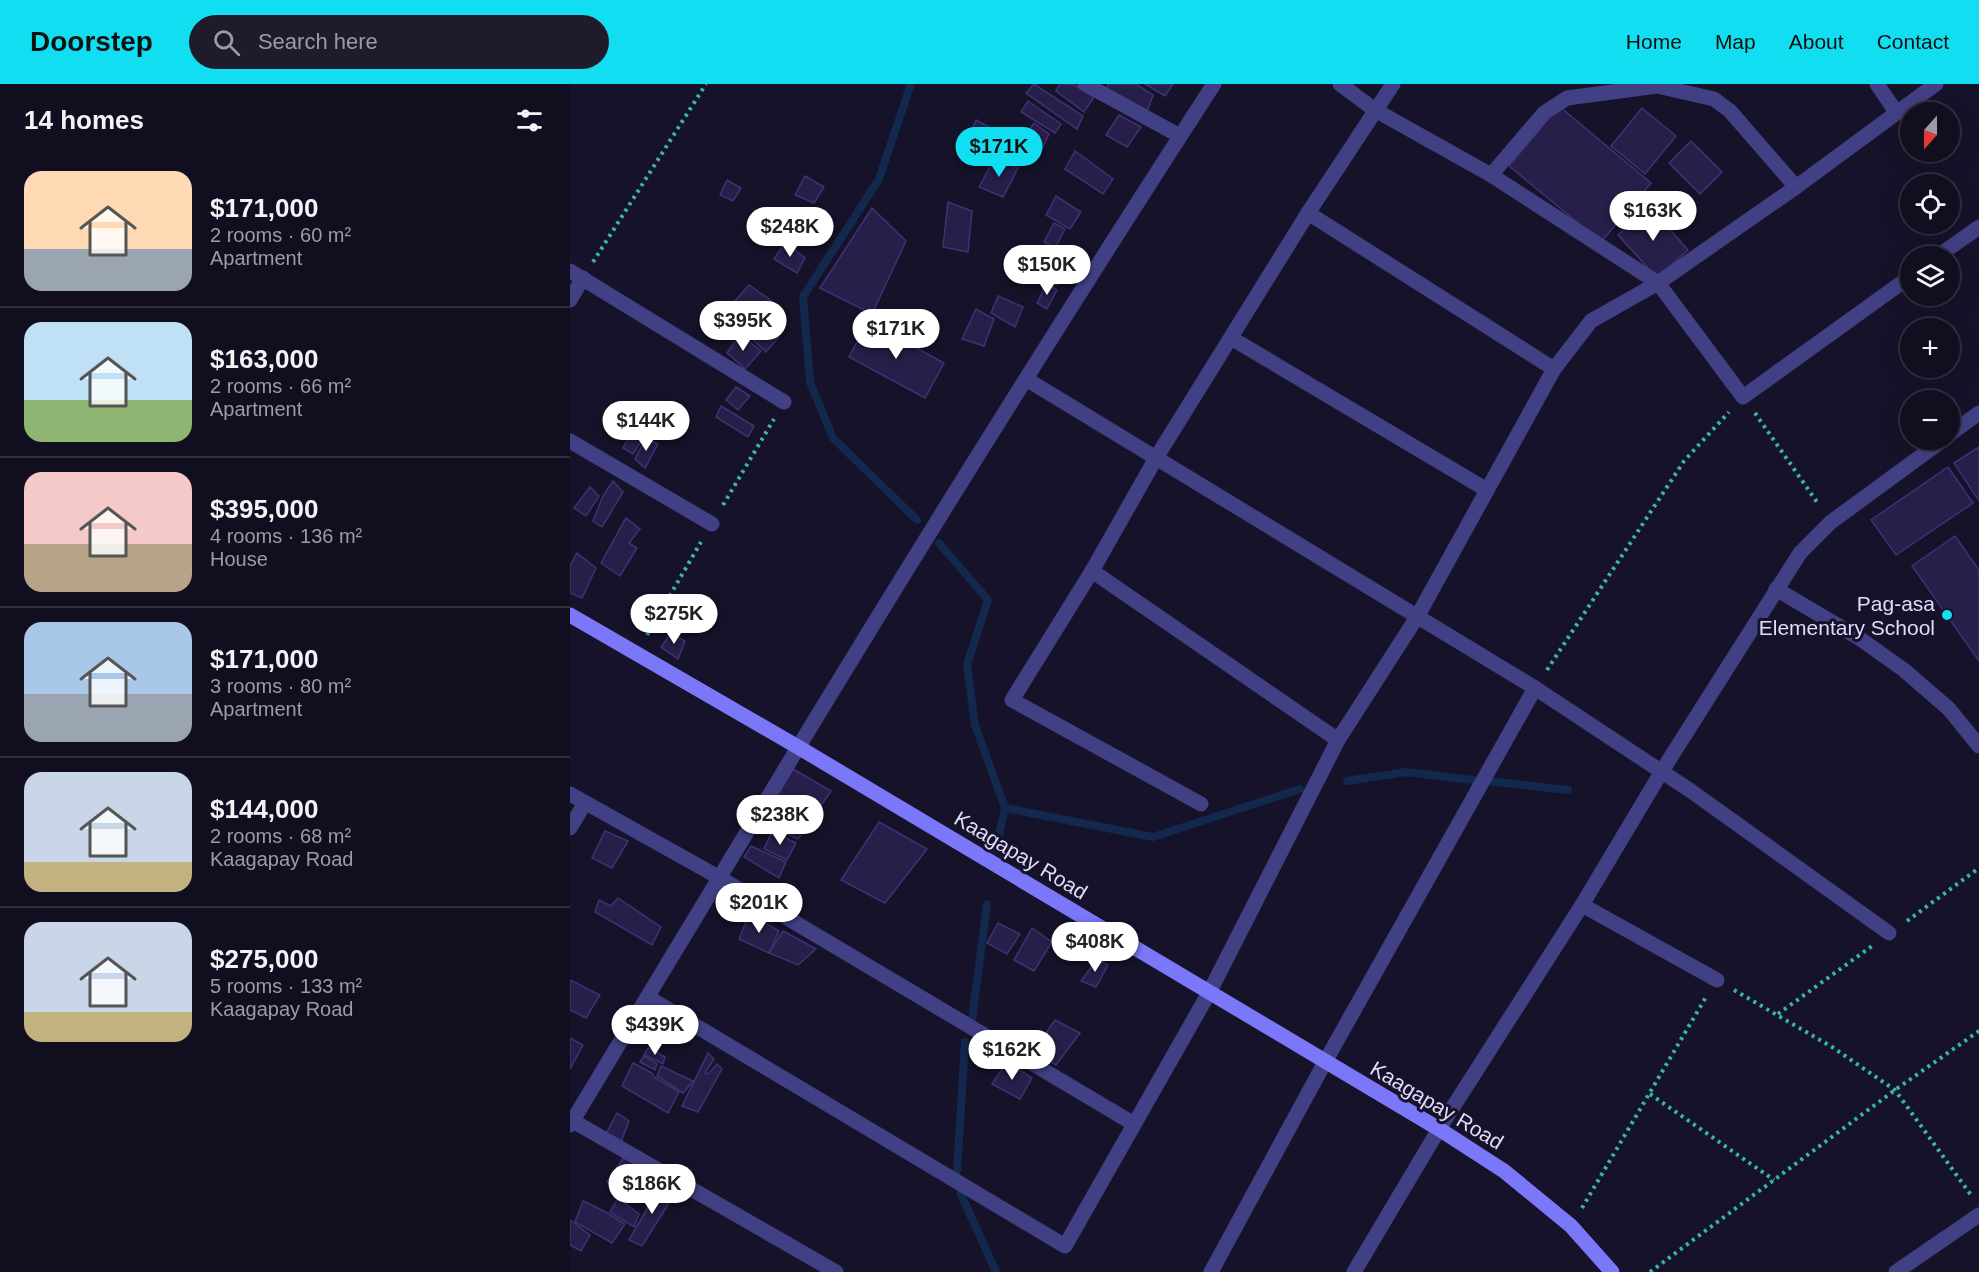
<!DOCTYPE html>
<meta charset="utf-8">
<style>
:root{--surface:#100e1f;--page:#1e1c2c;--text:#f1f3f6;--muted:#9c9ca4;--line:#302e3d;--accent:#12def2}
body{margin:0;font-family:Arial,sans-serif;background:var(--page);color:var(--text);height:100vh;display:flex;flex-direction:column;font-size:22px;white-space:nowrap}
*{box-sizing:border-box;margin:0}
p{font-size:20px;color:var(--muted)}
.icon{flex:none;width:33px;height:33px;fill:none;stroke:currentColor;stroke-width:2;stroke-linecap:round;stroke-linejoin:round}
.map{position:relative;flex:1;overflow:hidden}
.panel{display:flex;flex-direction:column;background:var(--surface);width:570px}
.panel>*{flex:none}
.needle{width:39px;rotate:201deg}
.controls{position:absolute;left:1330px;top:18px;display:grid;gap:12px}
.controls a{display:grid;place-items:center;width:60px;height:60px;border-radius:50%;background:var(--surface);box-shadow:0 6px 24px #0002,0 0 0 2px var(--line);font-size:30px}
.price{position:absolute;translate:-50% -51px;padding:0 14px;border-radius:21px;background:#fff;color:#222;font-size:20px;line-height:39px;filter:drop-shadow(0 2px 3px #0008)}
.price::after{content:'';position:absolute;left:50%;top:36px;width:18px;height:14px;margin-left:-9px;background:inherit;clip-path:polygon(0 0,100% 0,50% 100%)}
.price.selected{background:var(--accent);color:#111}
ul{padding:0;list-style:none}
li{display:flex;align-items:center;gap:18px;height:150px;padding:0 24px}
li+li{border-top:2px solid var(--line)}
li span{display:grid;place-items:center;flex:none;width:168px;height:120px;border-radius:18px;color:#555}
li>.icon{margin-inline-start:auto}
span .icon{width:72px;height:72px;fill:#fffc;stroke-width:1}
li b{font-size:26px}
h2{display:flex;justify-content:space-between;align-items:center;height:72px;padding:0 24px;font-size:26px}
header{display:flex;align-items:center;gap:36px;box-sizing:border-box;height:84px;padding:0 30px;background:var(--accent);color:#111}
header strong{font-size:28px}
nav{display:flex;gap:33px;margin-inline-start:auto;font-size:21px}
.search{width:420px;height:54px;background:var(--page);display:flex;align-items:center;gap:15px;box-sizing:border-box;padding:0 21px;border-radius:33px;color:var(--muted);font-size:22px}
main{display:flex;flex:1;min-height:0}
.map>svg:first-child{display:block}
</style>
<header>
<strong>Doorstep</strong>
<div class="search"><svg class="icon" aria-label="search" viewBox="0 0 24 24"><circle cx="10" cy="10" r="6"/><path d="M15 15l6 6"/></svg>Search here</div>
<nav><a>Home</a><a>Map</a><a>About</a><a>Contact</a></nav>
</header>
<main>
<section class="panel">
<h2>14 homes<svg class="icon" aria-label="filters" viewBox="0 0 24 24"><path d="M4 7h16M4 17h16"/><circle cx="9" cy="7" r="2"/><circle cx="15" cy="17" r="2"/></svg></h2>
<ul>
<li><span style="background:linear-gradient(#ffd9b3 65%,#9aa5b1 0)"><svg class="icon" aria-label="home" viewBox="0 0 24 24"><path d="M3 11l9-7 9 7M6 9v11h12V9"/></svg></span><div><b>$171,000</b><p>2 rooms · 60 m²</p><p>Apartment</p></div></li>
<li><span style="background:linear-gradient(#bfe0f5 65%,#8fb573 0)"><svg class="icon" aria-label="home" viewBox="0 0 24 24"><path d="M3 11l9-7 9 7M6 9v11h12V9"/></svg></span><div><b>$163,000</b><p>2 rooms · 66 m²</p><p>Apartment</p></div></li>
<li><span style="background:linear-gradient(#f6c9c9 60%,#b9a48a 0)"><svg class="icon" aria-label="home" viewBox="0 0 24 24"><path d="M3 11l9-7 9 7M6 9v11h12V9"/></svg></span><div><b>$395,000</b><p>4 rooms · 136 m²</p><p>House</p></div></li>
<li><span style="background:linear-gradient(#a9c7e8 60%,#9aa5b1 0)"><svg class="icon" aria-label="home" viewBox="0 0 24 24"><path d="M3 11l9-7 9 7M6 9v11h12V9"/></svg></span><div><b>$171,000</b><p>3 rooms · 80 m²</p><p>Apartment</p></div></li>
<li><span style="background:linear-gradient(#c9d6e8 75%,#c2b280 0)"><svg class="icon" aria-label="home" viewBox="0 0 24 24"><path d="M3 11l9-7 9 7M6 9v11h12V9"/></svg></span><div><b>$144,000</b><p>2 rooms · 68 m²</p><p>Kaagapay Road</p></div></li>
<li><span style="background:linear-gradient(#c9d6e8 75%,#c2b280 0)"><svg class="icon" aria-label="home" viewBox="0 0 24 24"><path d="M3 11l9-7 9 7M6 9v11h12V9"/></svg></span><div><b>$275,000</b><p>5 rooms · 133 m²</p><p>Kaagapay Road</p></div></li>
</ul>
</section>
<div class="map">
<svg width="1409" height="1188" viewBox="0 0 1409 1188">
<rect width="100%" height="100%" fill="#161229"/>
<g fill="none" stroke-linecap="round" stroke-linejoin="round">
<g stroke="#12294d" stroke-width="8">
<path d="M341,0L309,95L233,213L240,298L263,354L347,436"/>
<path d="M369,459L418,516L397,581L405,641L435,724L426,765"/>
<path d="M777,697L836,688L903,696"/>
<path d="M918,697L998,706"/>
<path d="M435,724L583,753L730,705"/>
<path d="M402,936L417,820"/>
<path d="M387,1087L395,958"/>
<path d="M390,1108L426,1188"/>
</g>
</g>
<g fill="#271f49" stroke="#3f3274" stroke-width="1.5">
<path d="M464,0L513,32L507,45L456,9Z"/>
<path d="M490,0H503L524,13L514,28L486,7Z"/>
<path d="M539,0H566L583,11L575,33L535,7Z"/>
<path d="M575,0H603L595,12Z"/>
<path d="M458,17L491,40L485,49L451,28Z"/>
<path d="M989,22L1081,99L1031,158L939,82Z"/>
<path d="M1072,24L1106,52L1075,90L1041,62Z"/>
<path d="M549,31L571,43L557,63L536,51Z"/>
<path d="M406,36L428,48L424,63L399,53Z"/>
<path d="M464,39L479,50L470,69L453,54Z"/>
<path d="M1121,57L1152,88L1130,110L1099,79Z"/>
<path d="M505,67L543,95L533,110L495,85Z"/>
<path d="M425,74L448,84L433,113L409,103Z"/>
<path d="M235,92L254,103L244,119L225,111Z"/>
<path d="M157,96L171,104L163,117L150,111Z"/>
<path d="M486,112L511,128L500,145L476,131Z"/>
<path d="M378,118L402,127L398,168L373,163Z"/>
<path d="M1080,123L1118,166L1087,194L1048,151Z"/>
<path d="M302,124L336,157L302,230L250,204Z"/>
<path d="M484,139L495,145L485,164L474,158Z"/>
<path d="M215,158L235,174L227,189L204,175Z"/>
<path d="M478,176L495,184L487,201L470,195Z"/>
<path d="M477,199L487,206L477,225L467,219Z"/>
<path d="M179,201L206,220L187,238L164,218Z"/>
<path d="M428,212L453,223L445,243L421,229Z"/>
<path d="M406,225L424,235L414,262L392,255Z"/>
<path d="M197,233L210,244L206,251L209,253L196,268L181,254Z"/>
<path d="M298,237L374,279L355,314L279,273Z"/>
<path d="M170,250L191,267L175,285L157,269Z"/>
<path d="M166,303L180,312L168,326L156,316Z"/>
<path d="M151,322L184,342L178,353L146,333Z"/>
<path d="M63,346L74,353L63,370L53,364Z"/>
<path d="M76,354L88,360L75,384L65,375Z"/>
<path d="M1409,363V417L1384,379Z"/>
<path d="M1378,383L1403,419L1326,471L1301,436Z"/>
<path d="M43,397L53,408L32,443L23,437L33,412Z"/>
<path d="M20,403L29,412L16,432L4,424Z"/>
<path d="M56,434L70,445L59,459L67,464L50,492L31,479Z"/>
<path d="M1385,452L1409,486V577L1342,482Z"/>
<path d="M7,469L26,484L12,514L0,509V482Z"/>
<path d="M101,549L115,557L108,575L91,563Z"/>
<path d="M223,685L261,707L228,755L192,738Z"/>
<path d="M309,738L357,765L315,819L271,796Z"/>
<path d="M35,747L58,757L42,784L22,774Z"/>
<path d="M202,747L226,759L217,776L194,765Z"/>
<path d="M181,762L216,778L209,794L174,773Z"/>
<path d="M48,814L91,843L82,861L25,828L29,816L41,822Z"/>
<path d="M179,829L209,847L199,869L169,855Z"/>
<path d="M428,839L450,850L437,870L417,859Z"/>
<path d="M462,844L482,858L464,887L444,876Z"/>
<path d="M213,847L246,865L228,881L199,869Z"/>
<path d="M527,875L538,881L526,903L511,897Z"/>
<path d="M0,896L30,911L16,934L0,926Z"/>
<path d="M485,936L510,949L486,981L463,968Z"/>
<path d="M77,949L91,956L88,964L76,958Z"/>
<path d="M0,954L13,961L0,985Z"/>
<path d="M78,964L95,973L93,980L74,971Z"/>
<path d="M138,969L144,975L135,989L138,990L147,980L152,985L128,1028L112,1022Z"/>
<path d="M74,972L87,980L85,986L70,978Z"/>
<path d="M437,978L462,994L450,1015L422,1000Z"/>
<path d="M63,979L82,989L84,993L109,1008L98,1029L52,1002Z"/>
<path d="M91,982L123,997L113,1009L87,992Z"/>
<path d="M47,1029L59,1037L49,1063L34,1054Z"/>
<path d="M54,1073L66,1081L53,1106L37,1098Z"/>
<path d="M91,1101L106,1108L72,1162L59,1156Z"/>
<path d="M48,1114L69,1130L64,1143L40,1128Z"/>
<path d="M13,1117L34,1127L55,1140L42,1159L5,1138Z"/>
<path d="M0,1136L20,1151L11,1167L0,1161Z"/>
</g>
<g fill="none" stroke-linecap="round" stroke-linejoin="round">
<g stroke="#37b6ad" stroke-width="4" stroke-dasharray="3 4.5" stroke-linecap="butt">
<path d="M23,178L136,0"/>
<path d="M1185,329L1249,421"/>
<path d="M153,421L204,335"/>
<path d="M77,551L131,458"/>
<path d="M977,586L1114,377L1159,328"/>
<path d="M1337,837L1409,784"/>
<path d="M1164,906L1262,963L1325,1006L1401,1111"/>
<path d="M1208,930L1302,862"/>
<path d="M1080,1010L1204,1096"/>
<path d="M1012,1124L1136,913"/>
<path d="M1080,1188L1325,1006L1409,947"/>
</g>
<g stroke="#424085" stroke-width="15">
<path d="M0,187L214,318"/>
<path d="M0,216L13,194"/>
<path d="M0,357L142,440"/>
<path d="M1206,505L1289,554L1334,586L1379,625L1409,662"/>
<path d="M1012,821L1147,896"/>
<path d="M1326,1188L1409,1131"/>
</g>
<g stroke="#424085" stroke-width="15">
<path d="M515,0L610,52"/>
<path d="M770,0L805,26L921,91L1088,199L1173,313L1341,192"/>
<path d="M1307,0L1326,28"/>
<path d="M921,91L974,29L997,14L1087,2L1144,15L1160,27L1226,103"/>
<path d="M738,129L984,285"/>
<path d="M1368,172L1409,143"/>
<path d="M661,254L917,406"/>
<path d="M456,295L965,604L1121,707L1319,849"/>
<path d="M1380,350L1409,329"/>
<path d="M522,487L768,656"/>
<path d="M0,710L150,794L564,1040"/>
<path d="M631,720L442,616L522,487L586,374L738,129L823,0"/>
<path d="M0,744L15,719"/>
<path d="M79,914L495,1162L640,907L768,656L847,533L984,285L1021,237L1088,199L1226,103L1366,0"/>
<path d="M3,1037L266,1188"/>
<path d="M0,1041C77,915 152,788 229,662C364,440 502,219 644,0"/>
<path d="M641,1188L755,978L965,604"/>
<path d="M784,1188L869,1045L1012,821L1092,687L1230,469L1261,438L1373,356"/>
</g>
<path stroke="#7a78f8" stroke-width="15" d="M0,531L228,663L869,1045L934,1087L1001,1142L1042,1188"/>
</g>
<circle fill="#12def2" stroke="#161229" stroke-width="2" cx="1377" cy="531" r="6"/>
<g text-anchor="middle" dominant-baseline="central" stroke-width="6" stroke-linejoin="round" paint-order="stroke">
<g font-size="21" fill="#dfdcfd" stroke="#161229" text-anchor="end">
<text x="1365" y="519">Pag-asa<tspan x="1365" dy="24">Elementary School</tspan></text>
</g>
<g font-size="21" fill="#dfdcfd" stroke="#161229">
<text transform="translate(451 771) rotate(31)">Kaagapay Road</text>
<text transform="translate(867 1021) rotate(31)">Kaagapay Road</text>
</g>
</g>
</svg>
<div class="controls">
<a><svg class="needle" viewBox="-14 -14 28 28"><path d="M0-13l5 13h-10z" fill="#e53935"/><path d="M0 13l5-13h-10z" fill="#9c9ca4"/></svg></a>
<a><svg class="icon" aria-label="locate" viewBox="0 0 24 24"><circle cx="12" cy="12" r="6"/><path d="M12 2v4M12 18v4M2 12h4M18 12h4"/></svg></a>
<a><svg class="icon" aria-label="layers" viewBox="0 0 24 24"><path d="M12 4l9 5-9 5-9-5zM3 14l9 5 9-5"/></svg></a>
<a>+</a>
<a>−</a>
</div>
<b class="price selected" style="left:429px;top:94px">$171K</b>
<b class="price" style="left:1083px;top:158px">$163K</b>
<b class="price" style="left:220px;top:174px">$248K</b>
<b class="price" style="left:477px;top:212px">$150K</b>
<b class="price" style="left:173px;top:268px">$395K</b>
<b class="price" style="left:326px;top:276px">$171K</b>
<b class="price" style="left:76px;top:368px">$144K</b>
<b class="price" style="left:104px;top:561px">$275K</b>
<b class="price" style="left:210px;top:762px">$238K</b>
<b class="price" style="left:189px;top:850px">$201K</b>
<b class="price" style="left:525px;top:889px">$408K</b>
<b class="price" style="left:85px;top:972px">$439K</b>
<b class="price" style="left:442px;top:997px">$162K</b>
<b class="price" style="left:82px;top:1131px">$186K</b>
</div>
</main>
